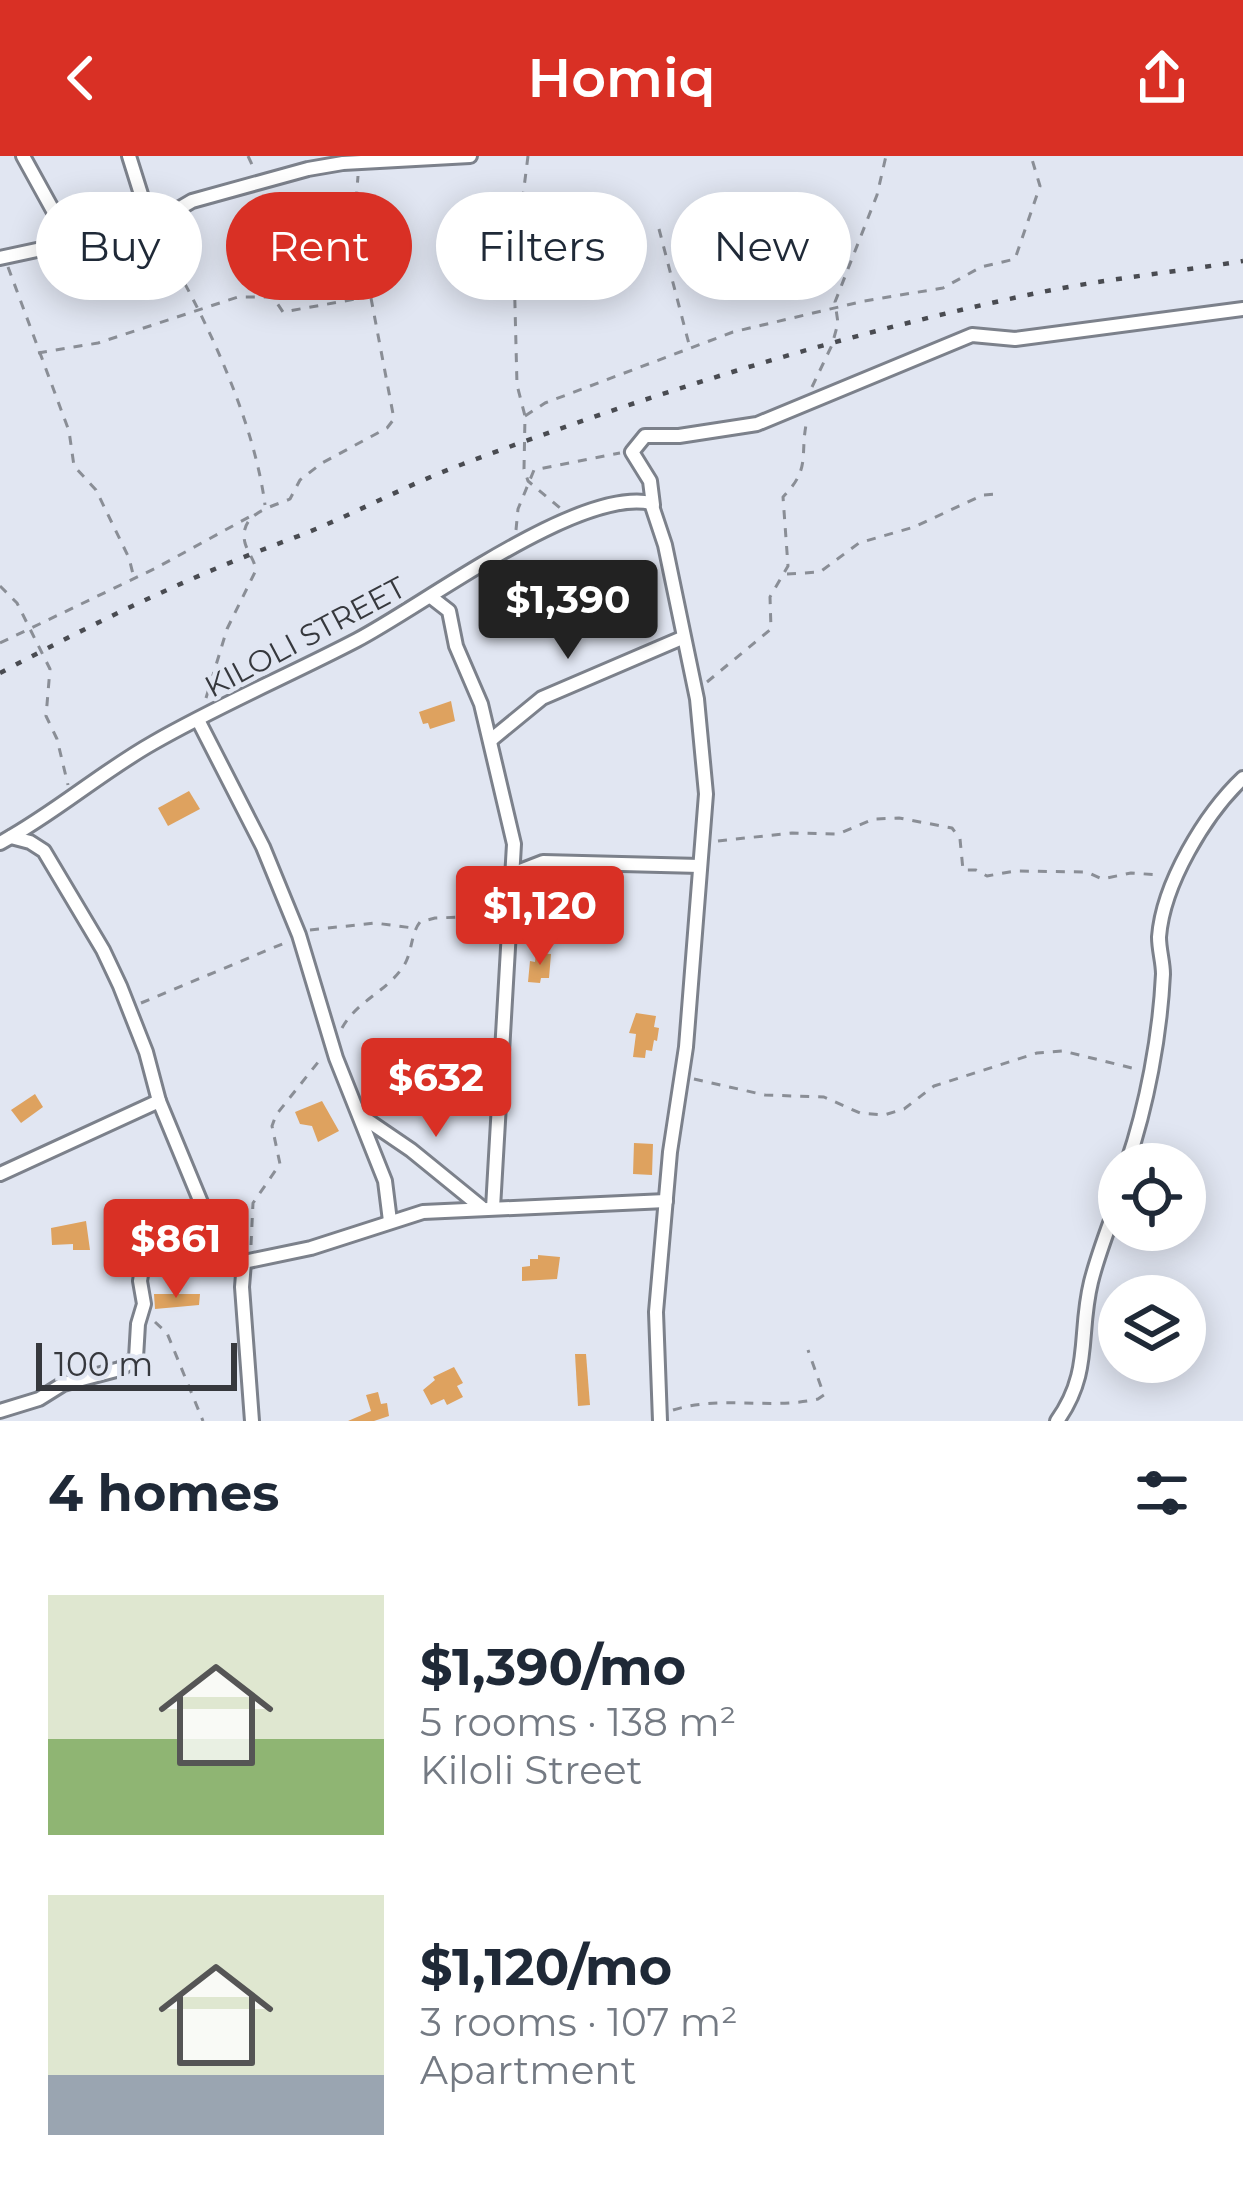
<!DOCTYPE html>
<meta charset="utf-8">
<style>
:root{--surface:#fff;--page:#f6f6f7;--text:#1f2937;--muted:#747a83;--accent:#d93025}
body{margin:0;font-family:Montserrat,sans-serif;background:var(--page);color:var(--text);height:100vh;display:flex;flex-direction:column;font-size:45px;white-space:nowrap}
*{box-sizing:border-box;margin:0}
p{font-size:39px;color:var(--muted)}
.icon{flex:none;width:66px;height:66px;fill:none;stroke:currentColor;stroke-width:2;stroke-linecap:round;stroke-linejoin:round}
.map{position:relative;height:1265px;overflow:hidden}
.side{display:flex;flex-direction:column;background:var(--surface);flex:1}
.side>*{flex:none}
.hud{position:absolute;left:36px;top:36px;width:1173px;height:108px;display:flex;gap:24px}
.tools{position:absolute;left:1098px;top:987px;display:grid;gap:24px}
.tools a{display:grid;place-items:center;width:108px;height:108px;border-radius:50%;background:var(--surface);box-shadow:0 6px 30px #0003;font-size:60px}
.scale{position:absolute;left:36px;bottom:30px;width:201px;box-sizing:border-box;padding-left:12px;border:6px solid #36383d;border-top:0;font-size:33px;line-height:42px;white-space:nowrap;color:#36383d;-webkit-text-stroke:9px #e1e6f2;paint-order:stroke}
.price{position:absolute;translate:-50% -102px;padding:0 27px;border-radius:12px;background:var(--accent);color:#fff;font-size:39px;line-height:78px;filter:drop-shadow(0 3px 6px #0008)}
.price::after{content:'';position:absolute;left:50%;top:72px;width:36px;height:27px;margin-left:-18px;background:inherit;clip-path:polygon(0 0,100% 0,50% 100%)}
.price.on{background:#222;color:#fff}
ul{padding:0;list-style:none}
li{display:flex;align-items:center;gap:36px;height:300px;padding:0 48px}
li span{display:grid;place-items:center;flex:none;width:336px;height:240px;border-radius:0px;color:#555}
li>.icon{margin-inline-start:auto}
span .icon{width:144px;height:144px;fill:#fffc;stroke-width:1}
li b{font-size:51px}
h2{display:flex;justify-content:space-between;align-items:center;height:144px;padding:0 48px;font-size:51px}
.tag{padding:0 42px;border-radius:54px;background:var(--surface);box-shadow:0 6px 30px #0003;font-size:42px;line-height:108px}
.tag.on{background:var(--accent);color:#fff}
header{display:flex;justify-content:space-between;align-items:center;height:156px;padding:0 48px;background:var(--accent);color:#fff;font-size:54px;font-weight:600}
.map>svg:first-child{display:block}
</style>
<header><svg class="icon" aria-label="back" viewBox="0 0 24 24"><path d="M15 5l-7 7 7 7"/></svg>Homiq<svg class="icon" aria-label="share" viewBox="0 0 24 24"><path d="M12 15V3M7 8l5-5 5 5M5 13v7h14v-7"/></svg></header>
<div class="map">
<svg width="1243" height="1265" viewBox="0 0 1243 1265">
<rect width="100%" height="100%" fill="#e1e6f2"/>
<g fill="#dea25f">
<path d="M451,545L455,565L430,573L428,567L423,568L419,556Z"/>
<path d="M189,635L200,653L168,670L158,652Z"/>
<path d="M569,752L582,753L580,780L549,778L550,767L568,769Z"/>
<path d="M536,797L551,798L549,822H541L540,827L528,826L530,805L535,806Z"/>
<path d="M636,857L656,860L654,871L659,872L657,885L654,884L652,895L646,894L645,902L633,901L636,878L629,877Z"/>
<path d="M35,938L43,951L21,967L11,954Z"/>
<path d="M322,945L339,975L318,986L312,970L300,968L295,956Z"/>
<path d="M634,987L653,988L652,1019L633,1018Z"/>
<path d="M86,1065L90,1094H73V1088L52,1089L51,1072Z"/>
<path d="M538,1099L560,1101L557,1123L522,1125V1111L530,1110V1103H538Z"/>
<path d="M154,1138H200L199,1149L155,1153Z"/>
<path d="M575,1198H586L590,1249L578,1250Z"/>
<path d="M454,1211L463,1227L457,1230L463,1241L447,1249L444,1243L431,1249L423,1234L435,1224L433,1221Z"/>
<path d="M378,1236L381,1248L387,1247L389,1260L374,1265H348L371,1255L366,1239Z"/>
</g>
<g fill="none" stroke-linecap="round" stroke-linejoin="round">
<defs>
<g id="street">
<path d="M23,0L71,87"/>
<path d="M129,0L150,67"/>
<path d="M0,102L134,73L163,62L192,45L308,13L343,7L470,0"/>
<path d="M653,349L650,325L632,296L645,280H679L757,268L972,179L1015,183L1243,153"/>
<path d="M431,441L449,455L456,490L481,548L514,688L493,1052"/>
<path d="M198,564L263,691L299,779L336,902L385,1025L390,1065"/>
<path d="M492,583L542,542L682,482"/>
<path d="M11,681L30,686L44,695L103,794L120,830L146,896L159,945L221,1095L231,1104L244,1106L311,1092L423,1056L666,1045"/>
<path d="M0,687C54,658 100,617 153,587C219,549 290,519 357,484C424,449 579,331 651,347L665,389L697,543L706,638L686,891L670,996L656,1156L660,1265"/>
<path d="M512,718L543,706L700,710"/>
<path d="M364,962L411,994L481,1051"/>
<path d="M1127,1008C1147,949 1160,880 1163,818C1163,806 1159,794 1159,781C1163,728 1205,658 1243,622"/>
<path d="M0,1018L159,945"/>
<path d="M244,1106L242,1131L252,1265"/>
<path d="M0,1255L39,1243L63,1228L120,1213L136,1202L138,1168L144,1148L140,1125L142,1113C170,1101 202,1118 231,1104"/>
<path d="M1057,1265C1092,1216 1078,1179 1091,1126C1098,1098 1109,1070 1119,1043"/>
</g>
</defs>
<use href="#street" stroke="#7c818b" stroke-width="18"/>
<g stroke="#8a8e96" stroke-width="3" stroke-dasharray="9 9" stroke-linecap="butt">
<path d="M248,0L254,13"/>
<path d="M528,0L514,111L517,229L525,260L524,313L528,325L560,352"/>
<path d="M659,73L690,192"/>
<path d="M158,81C203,154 254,263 265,349"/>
<path d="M8,111L69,275L74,310L96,334L129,402L134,422"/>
<path d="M38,197L98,187L238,141H273L283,156L367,141"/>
<path d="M812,231L832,189L838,167L835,146L877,39L886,0"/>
<path d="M525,260L545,247L733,176L864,145L943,132L981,111L1015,103L1040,30L1031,0"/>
<path d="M516,374L518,353L534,314L620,297"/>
<path d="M787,418L820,416L859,387L914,371L983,339L998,338"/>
<path d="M0,430L17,447L50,513L46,560L57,583L68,629"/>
<path d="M0,487L156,412L249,361"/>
<path d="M707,526L771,473L770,441L788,410L783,341C812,311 799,300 807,264"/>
<path d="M206,542L227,473L256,414C254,403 248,397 245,387C238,357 272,351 290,343L300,324L322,307L387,272L394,263L355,58L358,20"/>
<path d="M718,685L792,677L838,678L874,663L899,662L952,672L960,683L963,714H976L987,720L1015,715L1087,716L1102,723L1131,717L1160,719"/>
<path d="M310,774L375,767L413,772"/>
<path d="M141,847L287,786"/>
<path d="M342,872C357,845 386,836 403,811C413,796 410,779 420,766L435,762L495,760"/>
<path d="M694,923L765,939L824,941L860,957L884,959L904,953L934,930L1037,897L1063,895L1136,913"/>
<path d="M251,1089L253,1047L280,1008L272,970L276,959L323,900"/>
<path d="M155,1166L167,1177L203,1265"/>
<path d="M673,1254C721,1239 769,1254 818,1243L824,1239L808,1194"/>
</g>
<use href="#street" stroke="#fff" stroke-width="12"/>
<path stroke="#494b51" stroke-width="4.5" stroke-dasharray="6 12" stroke-linecap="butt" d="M0,517C94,467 188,421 288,384C348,362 403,330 463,308C649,238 842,178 1037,137C1104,123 1175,116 1243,105"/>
</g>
<g text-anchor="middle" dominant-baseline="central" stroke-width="9" stroke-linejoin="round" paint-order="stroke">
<g font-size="30" fill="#36383d" stroke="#e1e6f2">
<text transform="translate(305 481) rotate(-28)">KILOLI STREET</text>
</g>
</g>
</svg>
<div class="tools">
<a><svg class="icon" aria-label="locate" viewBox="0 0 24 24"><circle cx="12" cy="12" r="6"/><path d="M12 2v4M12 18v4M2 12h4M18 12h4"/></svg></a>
<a><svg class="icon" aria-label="layers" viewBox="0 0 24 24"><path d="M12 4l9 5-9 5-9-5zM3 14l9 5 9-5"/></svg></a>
</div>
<div class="scale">100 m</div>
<b class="price on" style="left:568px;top:506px">$1,390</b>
<b class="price" style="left:540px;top:812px">$1,120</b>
<b class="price" style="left:436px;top:984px">$632</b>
<b class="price" style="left:176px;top:1145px">$861</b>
<div class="hud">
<a class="tag">Buy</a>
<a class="tag on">Rent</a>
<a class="tag">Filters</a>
<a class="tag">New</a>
</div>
</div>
<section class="side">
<h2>4 homes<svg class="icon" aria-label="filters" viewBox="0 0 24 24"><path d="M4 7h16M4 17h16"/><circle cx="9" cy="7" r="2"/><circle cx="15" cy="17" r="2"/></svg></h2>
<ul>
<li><span style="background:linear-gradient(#dfe7d0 60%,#8fb573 0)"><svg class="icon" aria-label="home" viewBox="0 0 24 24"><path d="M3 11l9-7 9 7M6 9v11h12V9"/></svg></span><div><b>$1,390/mo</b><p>5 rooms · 138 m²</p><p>Kiloli Street</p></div></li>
<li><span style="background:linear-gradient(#dfe7d0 75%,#9aa5b1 0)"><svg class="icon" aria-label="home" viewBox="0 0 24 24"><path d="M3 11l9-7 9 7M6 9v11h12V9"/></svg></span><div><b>$1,120/mo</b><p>3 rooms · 107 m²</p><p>Apartment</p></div></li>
</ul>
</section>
